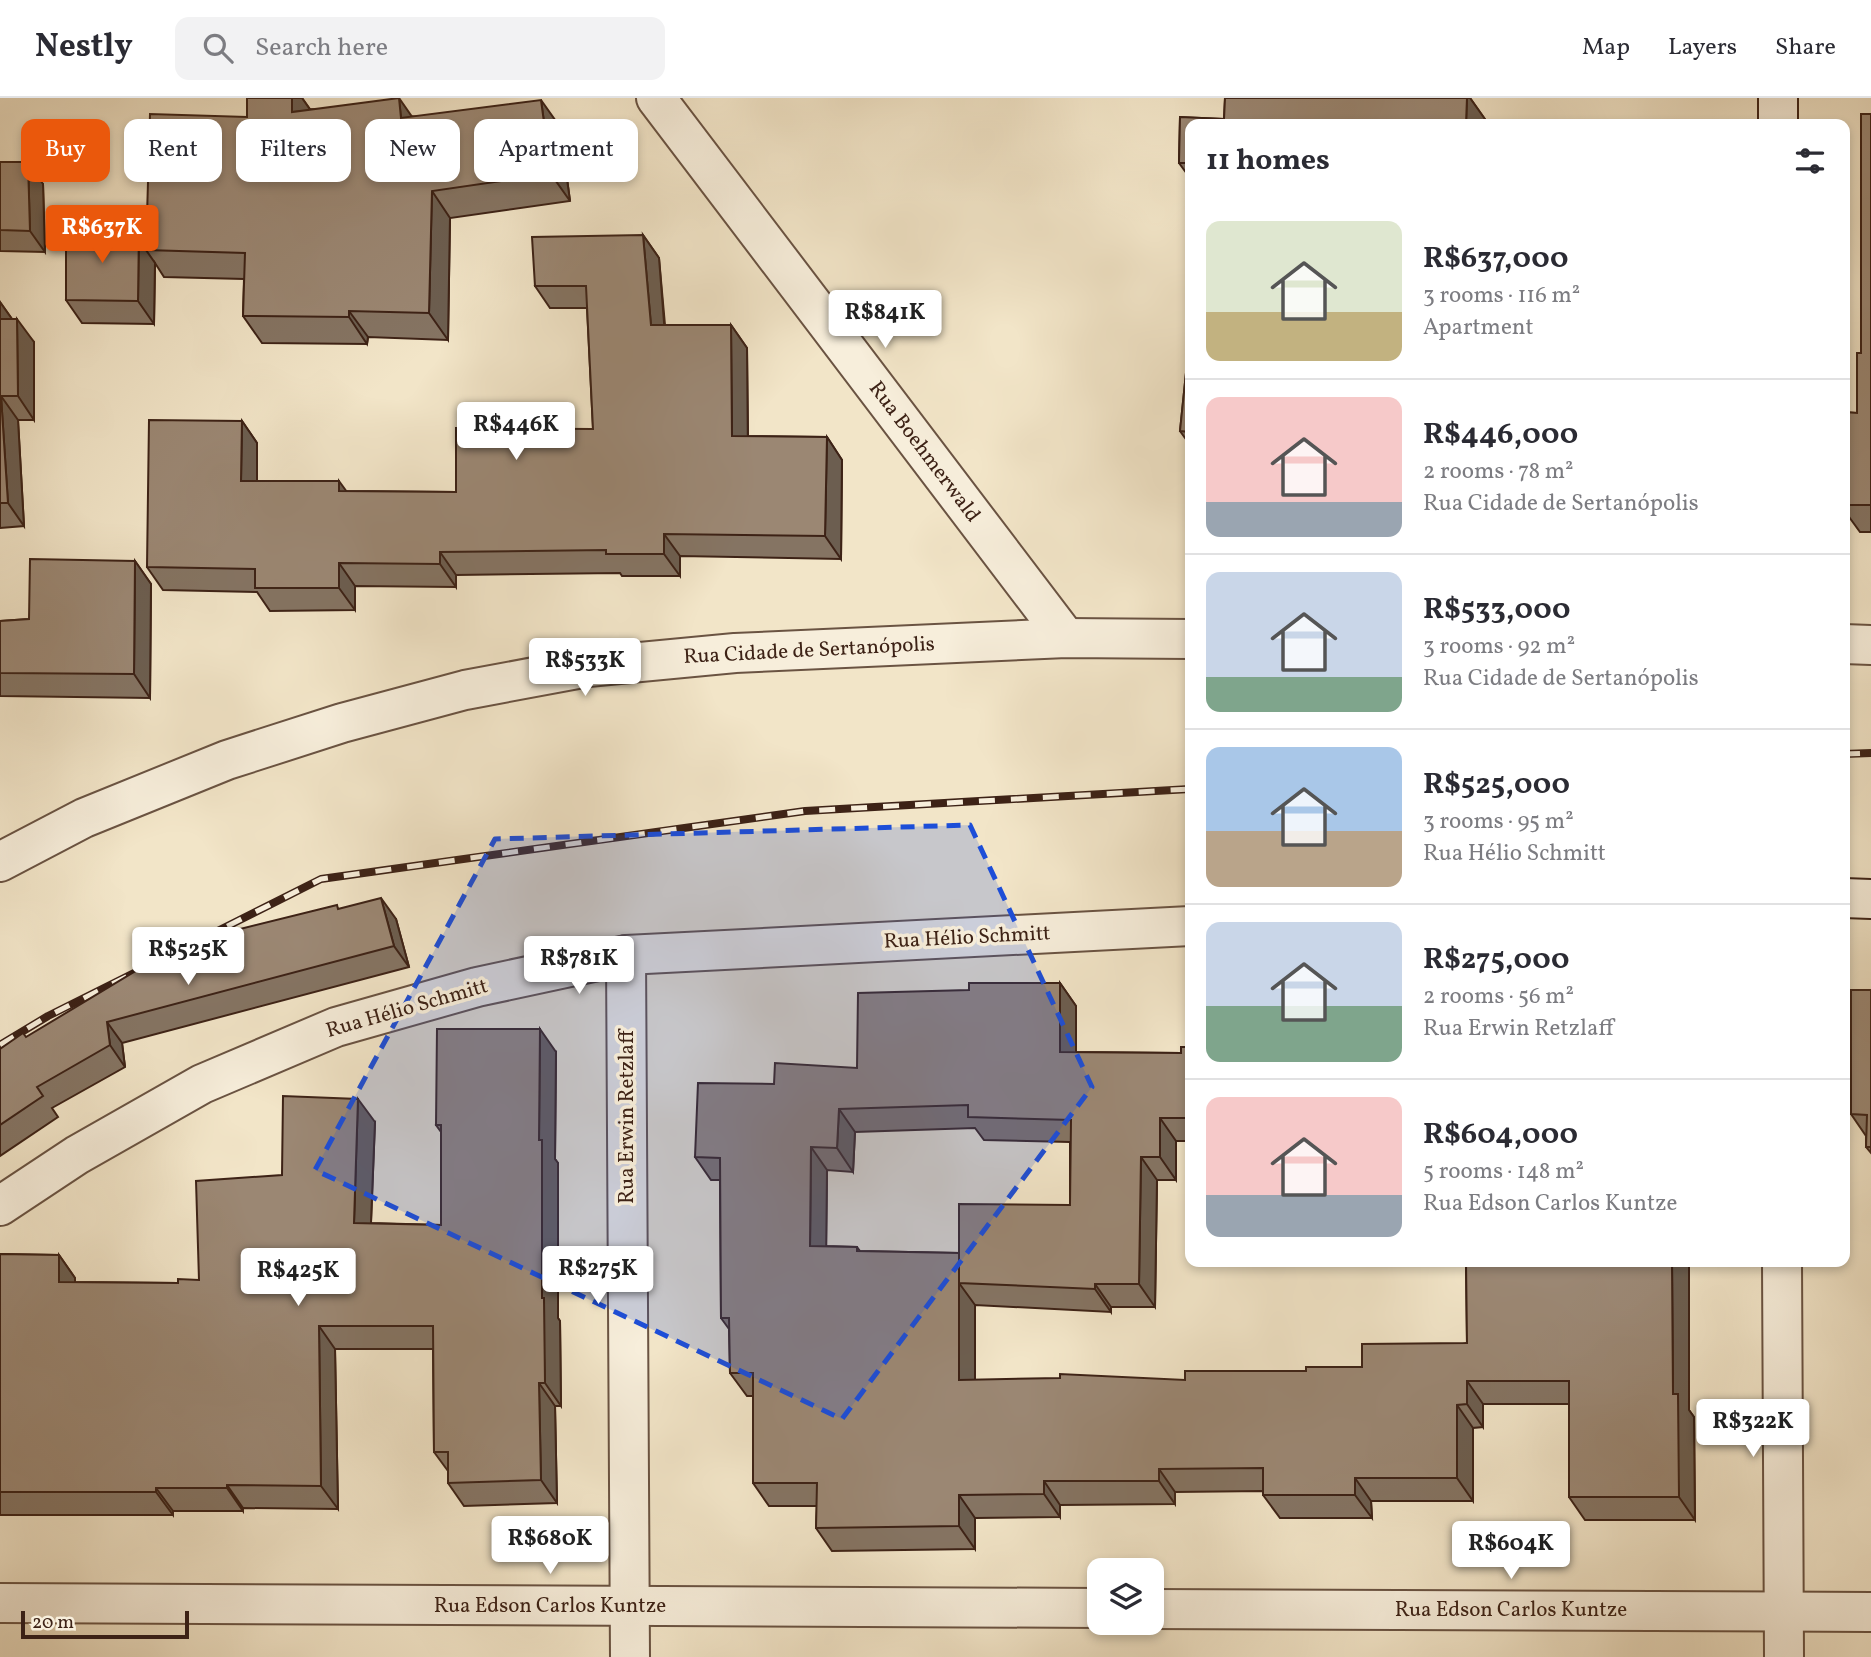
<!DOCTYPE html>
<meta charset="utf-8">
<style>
:root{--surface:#fff;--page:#f2f2f3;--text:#2b2b33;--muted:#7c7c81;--line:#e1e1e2;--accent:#ea580c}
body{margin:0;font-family:Vollkorn,serif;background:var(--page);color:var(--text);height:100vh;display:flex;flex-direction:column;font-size:26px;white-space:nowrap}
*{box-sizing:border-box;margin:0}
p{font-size:23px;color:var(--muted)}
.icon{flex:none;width:38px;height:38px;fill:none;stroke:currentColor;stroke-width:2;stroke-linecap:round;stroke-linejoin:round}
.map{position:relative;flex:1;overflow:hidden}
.drawer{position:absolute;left:1185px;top:21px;width:665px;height:1148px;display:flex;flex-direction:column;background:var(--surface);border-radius:14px;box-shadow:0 4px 10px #0003}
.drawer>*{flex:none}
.banner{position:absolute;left:21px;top:21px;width:665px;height:63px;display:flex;gap:14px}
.fabs{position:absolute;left:1087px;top:1460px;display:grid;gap:14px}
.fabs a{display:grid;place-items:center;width:77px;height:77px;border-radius:14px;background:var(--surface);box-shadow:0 4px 10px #0003;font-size:35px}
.scale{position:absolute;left:21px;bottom:18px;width:168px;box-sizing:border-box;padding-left:7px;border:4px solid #3d2216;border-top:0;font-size:19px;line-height:24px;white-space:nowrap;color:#3d2216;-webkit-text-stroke:5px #f7eedb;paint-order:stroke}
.price{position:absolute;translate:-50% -60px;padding:0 16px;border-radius:7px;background:#fff;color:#222;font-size:23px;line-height:46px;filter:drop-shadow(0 2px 4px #0008)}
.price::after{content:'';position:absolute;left:50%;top:42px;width:21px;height:16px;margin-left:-10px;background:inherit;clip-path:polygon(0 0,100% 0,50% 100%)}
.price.on{background:var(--accent);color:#fff}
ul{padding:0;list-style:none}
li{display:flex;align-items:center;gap:21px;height:175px;padding:0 21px}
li+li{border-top:2px solid var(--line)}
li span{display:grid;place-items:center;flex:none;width:196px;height:140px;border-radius:14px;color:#555}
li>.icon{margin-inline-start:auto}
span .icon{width:84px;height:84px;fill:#fffc;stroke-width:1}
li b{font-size:30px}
h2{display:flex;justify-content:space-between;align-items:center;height:84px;padding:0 21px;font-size:30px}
.tag{padding:0 24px;border-radius:14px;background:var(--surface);box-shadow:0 4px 10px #0003;font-size:24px;line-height:63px}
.tag.on{background:var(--accent);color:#fff}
header{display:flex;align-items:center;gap:42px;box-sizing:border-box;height:98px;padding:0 35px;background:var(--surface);border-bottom:2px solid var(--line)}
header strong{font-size:33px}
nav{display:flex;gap:38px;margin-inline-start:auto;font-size:24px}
.search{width:490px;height:63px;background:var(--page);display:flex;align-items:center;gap:18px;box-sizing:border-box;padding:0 24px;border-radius:14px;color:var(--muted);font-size:26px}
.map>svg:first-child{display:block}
</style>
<header>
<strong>Nestly</strong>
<div class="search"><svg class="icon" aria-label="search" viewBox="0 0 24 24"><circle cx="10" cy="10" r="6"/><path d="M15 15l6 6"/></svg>Search here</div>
<nav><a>Map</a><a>Layers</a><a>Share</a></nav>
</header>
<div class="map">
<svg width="1871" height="1559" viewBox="0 0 1871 1559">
<rect width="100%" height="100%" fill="#f2e5c8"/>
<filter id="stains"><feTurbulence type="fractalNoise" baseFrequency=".00286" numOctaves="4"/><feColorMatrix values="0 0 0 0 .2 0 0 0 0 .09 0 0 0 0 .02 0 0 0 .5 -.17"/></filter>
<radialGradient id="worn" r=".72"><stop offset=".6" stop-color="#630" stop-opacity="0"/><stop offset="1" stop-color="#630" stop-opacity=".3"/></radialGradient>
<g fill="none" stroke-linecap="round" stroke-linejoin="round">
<defs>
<g id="street">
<path d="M656,0L1066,540"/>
<path d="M1844,546L1871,547"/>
<path d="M0,764L84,720L227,662L342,625L465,592L588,569L735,555L1066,540L1190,541"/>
<path d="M626,857L630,1559"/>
<path d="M0,1108L77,1057L202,986L336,929L477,889L626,857L1190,828"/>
<path d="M1782,1164L1784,1559"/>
<path d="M0,1505L1099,1510"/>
<path d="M1152,1511L1871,1514"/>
</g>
<g id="secondary">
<path d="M1778,0V26"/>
<path d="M1844,800L1871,801"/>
</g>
</defs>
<use href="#street" stroke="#6a5342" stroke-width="42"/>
<use href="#secondary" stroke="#3d2216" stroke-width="42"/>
<use href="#street" stroke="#f7eedb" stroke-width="38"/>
<use href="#secondary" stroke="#f7eedb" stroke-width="38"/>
<defs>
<g id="rail">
<path d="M1844,656L1871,655"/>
<path d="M170,857L321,781L805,713L1190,691"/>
<path d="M0,947L48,918L142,871"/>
</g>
</defs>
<use href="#rail" stroke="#3d2216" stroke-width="8"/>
<use href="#rail" stroke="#f7eedb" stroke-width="5" stroke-dasharray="16" stroke-linecap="butt"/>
</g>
<g fill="#857463" stroke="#3d2216" stroke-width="2" fill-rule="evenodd">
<path d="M302,0L310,11L560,29L570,103L450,120L448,242L368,239L367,246L262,245L243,218L244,181L164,179L155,165L154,226L82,225L66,202L139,131L146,142L247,19Z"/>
<path d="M1225,0H1470L1487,24V26H1190V80L1179,65L1180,19L1224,21Z"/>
<path d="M1871,16V434H1860L1844,412V314L1857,315L1861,255Z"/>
<path d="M0,64L43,86L45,154L0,153Z"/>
<path d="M643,137L659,160L665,227H731L747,250L748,338L827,339L842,362L841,461L680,458V478H622L620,475L456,477V489L355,488V512L270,513L257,494L163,492L147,469L242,323L257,345V383L346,393L456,394L593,331L587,210H550L535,188Z"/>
<path d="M0,204L12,221L34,244V322H18L24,428L0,430Z"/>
<path d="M1190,236V347L1180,333Z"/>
<path d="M135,463L151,486L150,600L0,598V523L29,521Z"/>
<path d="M340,811L396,821L409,869L122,945L125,969L52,1010L58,1019L0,1058V951Z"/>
<path d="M1060,885L1076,908V954L1181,955L1190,949V1043H1176V1082H1157L1155,1209H1111V1214L975,1207V1282H1185L1362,1269L1467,1245L1466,1164H1689V1312L1694,1319L1695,1422H1585L1569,1399V1306H1483V1329L1473,1330V1403H1371L1372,1420H1280L1263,1397V1393L1175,1394V1406L1060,1407V1419L975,1420V1451L832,1453L816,1430L817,1408H769L753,1385V1298H747L730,1275L729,1231L721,1220L720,1082H711L695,1059L774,986L857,970L969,892ZM975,1030L984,1042L1070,1044V1107L959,1155L860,1153L857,1149L826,1148L827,1072L853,1074L855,1034Z"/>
<path d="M1871,892V1055L1866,1049V1038L1851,1016Z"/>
<path d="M556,954L555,1061L558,1065V1220L560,1223L561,1308H555L557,1405L464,1408L448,1385V1373L434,1354L433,1251H335L338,1411L243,1410V1413H173V1417H0V1156L59,1157L75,1180V1184L178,1185L199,1182L282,1077L375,1024L371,1125L441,1127V1034L436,1027Z"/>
</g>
<g fill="#6c5e50" stroke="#3d2216" stroke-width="2">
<path d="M292,0H302L311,13L292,14Z"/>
<path d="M399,0L417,26L401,20Z"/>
<path d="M1467,0H1470L1487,24V26H1466Z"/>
<path d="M541,2L560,29L570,103L551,76Z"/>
<path d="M28,64L43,86L45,154L30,133Z"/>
<path d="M432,93L450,120L448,242L429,215Z"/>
<path d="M139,131L153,152H146L155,165L154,226L138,203Z"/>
<path d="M643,137L659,160L666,250L651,227Z"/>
<path d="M0,204L12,221L0,226Z"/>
<path d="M349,213L368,239L367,246L349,219Z"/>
<path d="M17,221L34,244V322L18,298Z"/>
<path d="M731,227L747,250L748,360L732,338Z"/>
<path d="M1,298L18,322L24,428L8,405Z"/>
<path d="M242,323L257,345V406L241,383Z"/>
<path d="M827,339L842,362L841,461L825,438Z"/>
<path d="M339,383L355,405L339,393Z"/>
<path d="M664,436L680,458V478L664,456Z"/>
<path d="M440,454L456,477V489L440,466Z"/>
<path d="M135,463L151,486L150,600L134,576Z"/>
<path d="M339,465L355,488V512L339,490Z"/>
<path d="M381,800L396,821L409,869L394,848Z"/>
<path d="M1060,885L1076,908V977L1060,954Z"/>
<path d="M107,924L122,945L125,969L110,947Z"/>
<path d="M540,931L556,954L555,1061L558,1065V1220L560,1223L561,1308L545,1285L542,1200L539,1042Z"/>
<path d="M358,1001L375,1024L370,1148L354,1125Z"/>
<path d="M839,1011L855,1034L853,1074L837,1050Z"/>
<path d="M1160,1020L1176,1043V1082L1160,1059Z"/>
<path d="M811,1049L827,1072L826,1171L810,1148Z"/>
<path d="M1141,1059L1157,1082L1155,1209L1139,1186Z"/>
<path d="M959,1155V1185L975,1207V1305L959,1282Z"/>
<path d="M59,1157L75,1180V1207L59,1184Z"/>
<path d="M1672,1164H1689V1312L1694,1319L1695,1422L1679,1399L1673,1296Z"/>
<path d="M1095,1186L1111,1209V1214L1095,1191Z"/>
<path d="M319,1228L335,1251L338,1411L321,1388Z"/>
<path d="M1467,1283L1483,1306V1329L1467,1306Z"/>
<path d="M539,1285L555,1308L557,1405L541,1382Z"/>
<path d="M1457,1307L1473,1330V1403L1457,1380Z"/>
<path d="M1159,1371L1175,1394V1406L1159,1383Z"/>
<path d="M1355,1380L1371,1403L1372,1420L1355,1397Z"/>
<path d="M1044,1383L1060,1407V1419L1044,1396Z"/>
<path d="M227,1387L243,1410V1413L227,1390Z"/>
<path d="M156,1390L173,1413V1417L156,1394Z"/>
<path d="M959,1397L975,1420V1451L959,1428Z"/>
</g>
<g fill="#9b8773" stroke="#3d2216" stroke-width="2">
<path d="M247,0H292V14L399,0L401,20L541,2L551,76L432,93L429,215L349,213V219L243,218L245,155L146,152L150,16L247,19Z"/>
<path d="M1225,0H1467L1466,26H1190V65H1179L1180,19L1224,21Z"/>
<path d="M1861,16H1871V407H1844V314L1857,315V255H1861Z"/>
<path d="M0,64H28L30,133L0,132Z"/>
<path d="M66,131H139L138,203L66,202Z"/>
<path d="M643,137L651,227H731L732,338L827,339L825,438L664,436V456H606V452L440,454V466L339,465V490H255V471L147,469L149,322L242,323L241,383H339V393L456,394V330L593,331L586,188H535L532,139Z"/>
<path d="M0,221H17L18,298H1L8,405H0Z"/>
<path d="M1190,236V334L1180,333Z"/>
<path d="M30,461L135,463L134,576L0,575V523L29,521Z"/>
<path d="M381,800L394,848L107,924L110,947L37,989L43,998L0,1027V951L23,935L26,939L159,859L216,837L337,807L338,811Z"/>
<path d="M969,885H1060V954L1181,955V949H1190V1020H1160V1059H1141L1139,1186H1095V1191L959,1185V1106L1070,1107L1071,1022L968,1019V1007L839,1011L837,1050L811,1049L810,1148L857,1149V1153L959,1155V1282L1060,1280V1276L1185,1282V1273H1306V1269H1362V1246L1467,1245L1466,1164H1672L1673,1296H1678L1679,1399H1569V1283H1467V1306L1457,1307V1380H1355V1397H1263V1370L1159,1371V1383H1044V1396L959,1397V1428L816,1430L817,1385H753V1275H730L729,1220H721L720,1060L695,1059L698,985L774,986L775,965L857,970L858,895L969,892Z"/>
<path d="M1851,892H1871V1049H1866L1867,1017L1851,1016Z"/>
<path d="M437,931H540L539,1042H542V1200H544L545,1285H539L541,1382L448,1385V1354H434L433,1228H319L321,1388L227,1387V1390H156V1394H0V1156L59,1157V1184L178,1185V1181L199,1182L196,1083L282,1077L283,998L358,1001L354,1125L441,1127V1027H436Z"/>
</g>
<path fill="#1d4ed8" fill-opacity="0.2" stroke="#1d4ed8" stroke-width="5" stroke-dasharray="14 9" stroke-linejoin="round" d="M970,727L1092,989L842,1321L315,1072L495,741Z"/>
<g text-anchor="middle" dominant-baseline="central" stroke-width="7" stroke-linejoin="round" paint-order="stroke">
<g font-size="21" fill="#3d2216" stroke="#f7eedb">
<text transform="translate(924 354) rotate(53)">Rua Boehmerwald</text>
<text transform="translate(809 553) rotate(-3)">Rua Cidade de Sertanópolis</text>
<text transform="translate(967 840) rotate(-3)">Rua Hélio Schmitt</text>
<text transform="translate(407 911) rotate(-16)">Rua Hélio Schmitt</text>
<text transform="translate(627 1019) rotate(-90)">Rua Erwin Retzlaff</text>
<text x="550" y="1508">Rua Edson Carlos Kuntze</text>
<text x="1511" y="1512">Rua Edson Carlos Kuntze</text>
</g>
</g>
<rect width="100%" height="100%" filter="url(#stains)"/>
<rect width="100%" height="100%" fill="url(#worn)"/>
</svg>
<div class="fabs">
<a><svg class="icon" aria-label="layers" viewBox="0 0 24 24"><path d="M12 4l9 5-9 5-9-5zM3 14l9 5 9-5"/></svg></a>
</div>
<div class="scale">20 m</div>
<b class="price on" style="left:102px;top:167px">R$637K</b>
<b class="price" style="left:885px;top:252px">R$841K</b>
<b class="price" style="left:516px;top:364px">R$446K</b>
<b class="price" style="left:585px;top:600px">R$533K</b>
<b class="price" style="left:188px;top:889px">R$525K</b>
<b class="price" style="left:579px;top:898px">R$781K</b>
<b class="price" style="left:598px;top:1208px">R$275K</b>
<b class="price" style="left:298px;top:1210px">R$425K</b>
<b class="price" style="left:1753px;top:1361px">R$322K</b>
<b class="price" style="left:550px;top:1478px">R$680K</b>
<b class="price" style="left:1511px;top:1483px">R$604K</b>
<div class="banner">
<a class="tag on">Buy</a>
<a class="tag">Rent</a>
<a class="tag">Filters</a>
<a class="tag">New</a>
<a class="tag">Apartment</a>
</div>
<section class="drawer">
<h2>11 homes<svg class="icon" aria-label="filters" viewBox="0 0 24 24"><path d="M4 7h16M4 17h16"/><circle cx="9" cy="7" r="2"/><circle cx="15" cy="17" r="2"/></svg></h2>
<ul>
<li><span style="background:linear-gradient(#dfe7d0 65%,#c2b280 0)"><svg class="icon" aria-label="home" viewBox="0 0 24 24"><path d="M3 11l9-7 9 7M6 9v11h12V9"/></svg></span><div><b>R$637,000</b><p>3 rooms · 116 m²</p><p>Apartment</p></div></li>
<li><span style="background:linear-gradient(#f6c9c9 75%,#9aa5b1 0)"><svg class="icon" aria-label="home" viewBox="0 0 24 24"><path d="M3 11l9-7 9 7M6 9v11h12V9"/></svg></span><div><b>R$446,000</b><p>2 rooms · 78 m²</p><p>Rua Cidade de Sertanópolis</p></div></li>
<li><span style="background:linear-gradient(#c9d6e8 75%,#7fa58c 0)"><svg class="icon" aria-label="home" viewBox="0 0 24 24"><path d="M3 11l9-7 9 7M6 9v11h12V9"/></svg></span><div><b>R$533,000</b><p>3 rooms · 92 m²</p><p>Rua Cidade de Sertanópolis</p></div></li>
<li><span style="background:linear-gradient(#a9c7e8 60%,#b9a48a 0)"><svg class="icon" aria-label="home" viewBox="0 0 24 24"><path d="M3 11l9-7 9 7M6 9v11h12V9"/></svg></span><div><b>R$525,000</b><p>3 rooms · 95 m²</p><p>Rua Hélio Schmitt</p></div></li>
<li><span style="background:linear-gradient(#c9d6e8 60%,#7fa58c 0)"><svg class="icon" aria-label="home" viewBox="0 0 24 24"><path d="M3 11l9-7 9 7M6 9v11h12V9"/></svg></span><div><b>R$275,000</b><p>2 rooms · 56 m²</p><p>Rua Erwin Retzlaff</p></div></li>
<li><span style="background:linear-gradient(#f6c9c9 70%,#9aa5b1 0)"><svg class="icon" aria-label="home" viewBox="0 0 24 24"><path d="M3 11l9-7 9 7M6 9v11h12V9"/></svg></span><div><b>R$604,000</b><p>5 rooms · 148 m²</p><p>Rua Edson Carlos Kuntze</p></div></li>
</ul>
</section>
</div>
